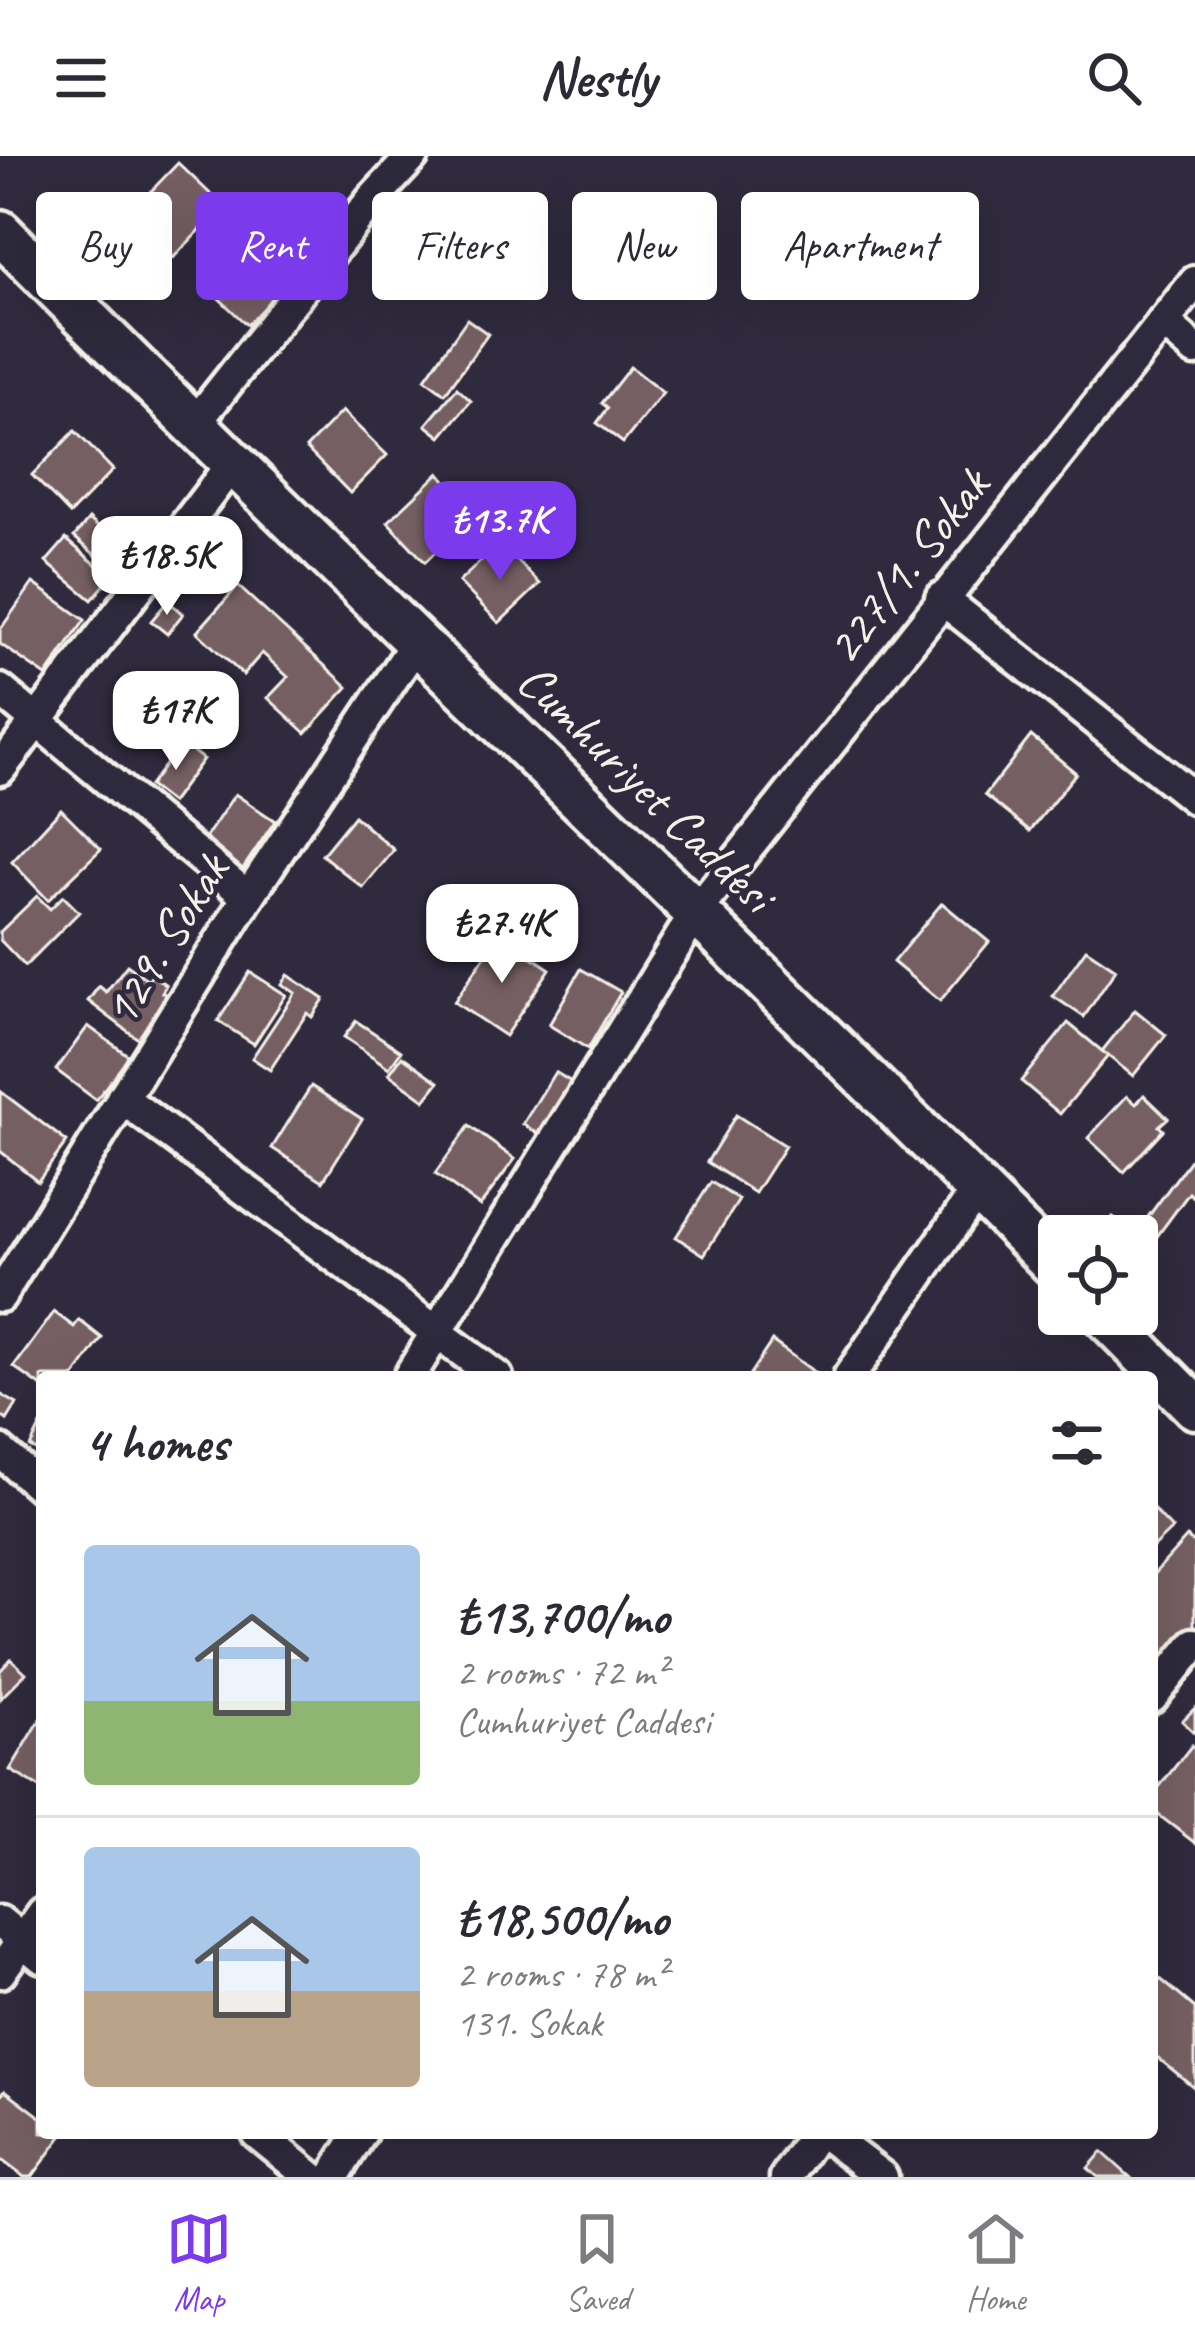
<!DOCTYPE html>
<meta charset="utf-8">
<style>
:root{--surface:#fff;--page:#f2f2f3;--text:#2b2b33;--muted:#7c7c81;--line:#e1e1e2;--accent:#7c3aed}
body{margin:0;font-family:Caveat,sans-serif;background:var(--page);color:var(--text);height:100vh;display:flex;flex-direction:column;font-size:45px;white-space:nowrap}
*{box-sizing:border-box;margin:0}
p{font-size:39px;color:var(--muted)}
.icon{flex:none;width:66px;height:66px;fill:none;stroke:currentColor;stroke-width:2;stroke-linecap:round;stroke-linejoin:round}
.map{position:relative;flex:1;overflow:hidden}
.side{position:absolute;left:36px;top:1215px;width:1122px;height:768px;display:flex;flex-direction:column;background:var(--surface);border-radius:12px;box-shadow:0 12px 48px #0002}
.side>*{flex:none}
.hud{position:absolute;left:36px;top:36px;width:1125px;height:108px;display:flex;gap:24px}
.buttons{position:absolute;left:1038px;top:1059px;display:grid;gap:24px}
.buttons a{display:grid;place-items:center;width:120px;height:120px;border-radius:12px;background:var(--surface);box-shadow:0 12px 48px #0002;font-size:60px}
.price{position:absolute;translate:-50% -102px;padding:0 27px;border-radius:24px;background:#fff;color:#222;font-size:39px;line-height:78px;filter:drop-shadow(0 3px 6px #0008)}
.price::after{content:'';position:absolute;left:50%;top:72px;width:36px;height:27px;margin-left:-18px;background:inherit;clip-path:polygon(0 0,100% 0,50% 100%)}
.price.active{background:var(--accent);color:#fff}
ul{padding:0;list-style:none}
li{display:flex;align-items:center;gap:36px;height:300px;padding:0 48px}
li+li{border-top:3px solid var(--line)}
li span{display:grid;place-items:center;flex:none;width:336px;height:240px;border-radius:12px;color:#555}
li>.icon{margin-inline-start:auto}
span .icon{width:144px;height:144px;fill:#fffc;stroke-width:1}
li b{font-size:51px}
h2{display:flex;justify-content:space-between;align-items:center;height:144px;padding:0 48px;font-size:51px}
.tag{padding:0 42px;border-radius:12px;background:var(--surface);box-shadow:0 12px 48px #0002;font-size:42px;line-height:108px}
.tag.active{background:var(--accent);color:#fff}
header{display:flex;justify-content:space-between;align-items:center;height:156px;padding:0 48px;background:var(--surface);font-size:54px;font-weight:600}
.tab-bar{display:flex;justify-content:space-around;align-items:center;height:168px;border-top:3px solid var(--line);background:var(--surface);font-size:33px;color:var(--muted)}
.tab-bar a{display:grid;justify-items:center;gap:6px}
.tab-bar .active{color:var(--accent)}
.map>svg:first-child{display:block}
</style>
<header><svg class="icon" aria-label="menu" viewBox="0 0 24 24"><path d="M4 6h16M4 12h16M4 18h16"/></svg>Nestly<svg class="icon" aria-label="search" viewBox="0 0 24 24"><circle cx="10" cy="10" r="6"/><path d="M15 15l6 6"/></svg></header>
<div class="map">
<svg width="1195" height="2021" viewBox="0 0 1195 2021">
<rect width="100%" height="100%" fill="#2f2a3d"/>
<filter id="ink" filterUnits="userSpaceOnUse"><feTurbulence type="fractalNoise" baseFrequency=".00833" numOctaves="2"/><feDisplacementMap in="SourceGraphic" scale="24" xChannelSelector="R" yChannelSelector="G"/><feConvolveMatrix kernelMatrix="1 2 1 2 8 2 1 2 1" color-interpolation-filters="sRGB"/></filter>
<g filter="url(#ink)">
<g fill="#755f64" stroke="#f4f1e8" stroke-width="3">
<path d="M178,7L223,50L173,102L129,58Z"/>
<path d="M258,76L298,115L247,169L206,130Z"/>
<path d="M467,163L488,178L445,238L425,223Z"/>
<path d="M630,211L663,237L623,287L597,267L608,252L602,247Z"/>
<path d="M457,232L471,245L441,281L426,269Z"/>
<path d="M342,255L387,299L350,337L306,292Z"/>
<path d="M75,275L113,314L70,358L32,319Z"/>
<path d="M439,317L477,356L425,406L388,366Z"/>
<path d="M89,363L128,397L113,414L74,381Z"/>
<path d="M66,383L111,421L92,444L46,406Z"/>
<path d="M500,387L540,428L499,467L459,426Z"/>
<path d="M33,427L85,464L46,520L0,488V474Z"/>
<path d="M238,430L348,531L306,577L268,542L288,521L262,497L243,519L197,476Z"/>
<path d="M168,445L183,458L167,478L151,465Z"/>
<path d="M1031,580L1076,617L1030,675L985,639Z"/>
<path d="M181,587L203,603L171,647L149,630Z"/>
<path d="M235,638L275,665L242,714L202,687Z"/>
<path d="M61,653L101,693L48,744L12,706Z"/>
<path d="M354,660L394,694L363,732L322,699Z"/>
<path d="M37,740L50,753L63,740L79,756L25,810L0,784V776Z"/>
<path d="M942,747L989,786L940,845L893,806Z"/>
<path d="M499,779L550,813L505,880L454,846Z"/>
<path d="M1086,793L1116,813L1084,861L1053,840Z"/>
<path d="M127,809L148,824L152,819L166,829L162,836L169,841L138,883L88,845L99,830L106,836Z"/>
<path d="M581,813L621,836L588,893L549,869Z"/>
<path d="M250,816L286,839L254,888L218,865Z"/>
<path d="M288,819L324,843L312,861L307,857L270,914L252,902L295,837L282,828Z"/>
<path d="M1135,854L1166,879L1133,920L1102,895Z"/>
<path d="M356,865L401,895L389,912L344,881Z"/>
<path d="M1068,867L1108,900L1060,958L1021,925Z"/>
<path d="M88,870L129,900L96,944L56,914Z"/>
<path d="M402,900L439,926L425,944L389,918Z"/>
<path d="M555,916L581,932L548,984L523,968Z"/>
<path d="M311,930L362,963L323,1025L272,992Z"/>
<path d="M0,935L67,986L38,1025L0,995Z"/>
<path d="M1144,939L1168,962L1159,970L1163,974L1124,1016L1088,982L1127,940L1136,948Z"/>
<path d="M736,959L785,990L755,1037L707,1006Z"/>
<path d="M469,970L515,1003L480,1050L435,1018Z"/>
<path d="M1190,1004L1195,1008V1042L1189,1037L1147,1094L1134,1080Z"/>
<path d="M711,1026L739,1044L704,1099L676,1081Z"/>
<path d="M1113,1061L1130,1073L1125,1080H1099Z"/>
<path d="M54,1156L74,1171L79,1164L102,1182L74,1221H42V1231L14,1211Z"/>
<path d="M772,1185L821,1221H748Z"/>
<path d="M0,1238L17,1248L7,1264L0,1259Z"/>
<path d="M42,1267V1297L30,1291Z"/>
<path d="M1152,1352L1172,1373L1152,1392Z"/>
<path d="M1187,1381L1195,1388V1477L1152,1524V1420Z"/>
<path d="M11,1503L26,1517L0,1543V1515Z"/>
<path d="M1195,1552V1577L1182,1565Z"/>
<path d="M42,1561V1633L10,1614Z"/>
<path d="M1192,1589L1195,1592V1687L1152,1654V1640Z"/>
<path d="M1152,1816L1195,1852V1932L1152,1897Z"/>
<path d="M5,1934L42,1962V1977L63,1979L32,2021H24L0,2003V1941Z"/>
<path d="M1102,1996L1130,2021H1098L1088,2012Z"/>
</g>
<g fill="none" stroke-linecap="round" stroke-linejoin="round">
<defs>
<g id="minor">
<path d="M1163,166L1195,194"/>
<path d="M193,270L371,45L413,0"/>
<path d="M941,442L1195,643"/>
<path d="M0,534L248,741"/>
<path d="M0,613L232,308"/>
<path d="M122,942L497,1221"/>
<path d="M0,1140L248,741L418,484"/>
<path d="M409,1221L697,755L1195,126"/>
<path d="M849,1221L978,1033"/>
<path d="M0,1295L42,1332"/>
<path d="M1152,1541L1195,1488"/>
<path d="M0,1766L42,1801"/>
<path d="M0,1816L42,1757"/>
<path d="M257,1977L311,2021"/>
<path d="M824,1977L882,2021"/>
<path d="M333,2021L361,1977"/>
<path d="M786,2021L816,1977"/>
</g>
<g id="secondary">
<path d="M0,76C349,426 710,764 1059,1114"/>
<path d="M1103,1158L1195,1251"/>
</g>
</defs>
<use href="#minor" stroke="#f4f1e8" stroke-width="39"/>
<use href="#secondary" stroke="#f4f1e8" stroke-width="51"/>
<use href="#minor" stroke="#2f2a3d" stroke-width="30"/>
<use href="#secondary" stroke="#2f2a3d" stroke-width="42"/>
</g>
</g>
<g text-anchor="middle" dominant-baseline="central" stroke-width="9" stroke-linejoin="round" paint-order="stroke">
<g font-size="51" fill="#f4f1e8" stroke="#2f2a3d">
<text transform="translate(907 410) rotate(-52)">227/1. Sokak</text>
<text transform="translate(646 631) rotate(44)">Cumhuriyet Caddesi</text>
<text transform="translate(165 784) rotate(-58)">129. Sokak</text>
</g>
</g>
</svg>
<div class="buttons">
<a><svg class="icon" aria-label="locate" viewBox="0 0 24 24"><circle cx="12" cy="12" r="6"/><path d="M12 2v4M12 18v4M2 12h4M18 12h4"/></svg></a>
</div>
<b class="price active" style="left:500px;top:427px">₺13.7K</b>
<b class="price" style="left:167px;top:462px">₺18.5K</b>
<b class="price" style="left:176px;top:617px">₺17K</b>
<b class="price" style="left:502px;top:830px">₺27.4K</b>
<div class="hud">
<a class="tag">Buy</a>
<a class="tag active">Rent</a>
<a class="tag">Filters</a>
<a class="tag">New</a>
<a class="tag">Apartment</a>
</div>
<section class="side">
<h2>4 homes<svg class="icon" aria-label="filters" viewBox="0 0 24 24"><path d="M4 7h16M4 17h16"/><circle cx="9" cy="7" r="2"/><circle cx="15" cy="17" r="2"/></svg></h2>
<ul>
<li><span style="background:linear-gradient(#a9c7e8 65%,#8fb573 0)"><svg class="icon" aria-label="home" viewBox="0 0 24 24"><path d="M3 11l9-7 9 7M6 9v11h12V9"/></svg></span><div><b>₺13,700/mo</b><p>2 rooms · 72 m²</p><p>Cumhuriyet Caddesi</p></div></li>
<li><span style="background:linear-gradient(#a9c7e8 60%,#b9a48a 0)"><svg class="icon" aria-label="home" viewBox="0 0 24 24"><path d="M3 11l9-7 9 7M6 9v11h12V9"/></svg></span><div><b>₺18,500/mo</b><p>2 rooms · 78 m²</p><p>131. Sokak</p></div></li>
</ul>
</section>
</div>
<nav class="tab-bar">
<a class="active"><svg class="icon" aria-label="map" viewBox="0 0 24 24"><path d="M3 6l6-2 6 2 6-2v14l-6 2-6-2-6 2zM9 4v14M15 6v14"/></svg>Map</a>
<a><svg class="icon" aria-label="saved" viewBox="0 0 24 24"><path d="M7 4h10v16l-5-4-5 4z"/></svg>Saved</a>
<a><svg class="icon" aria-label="home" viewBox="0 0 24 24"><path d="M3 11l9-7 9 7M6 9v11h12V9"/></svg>Home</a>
</nav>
